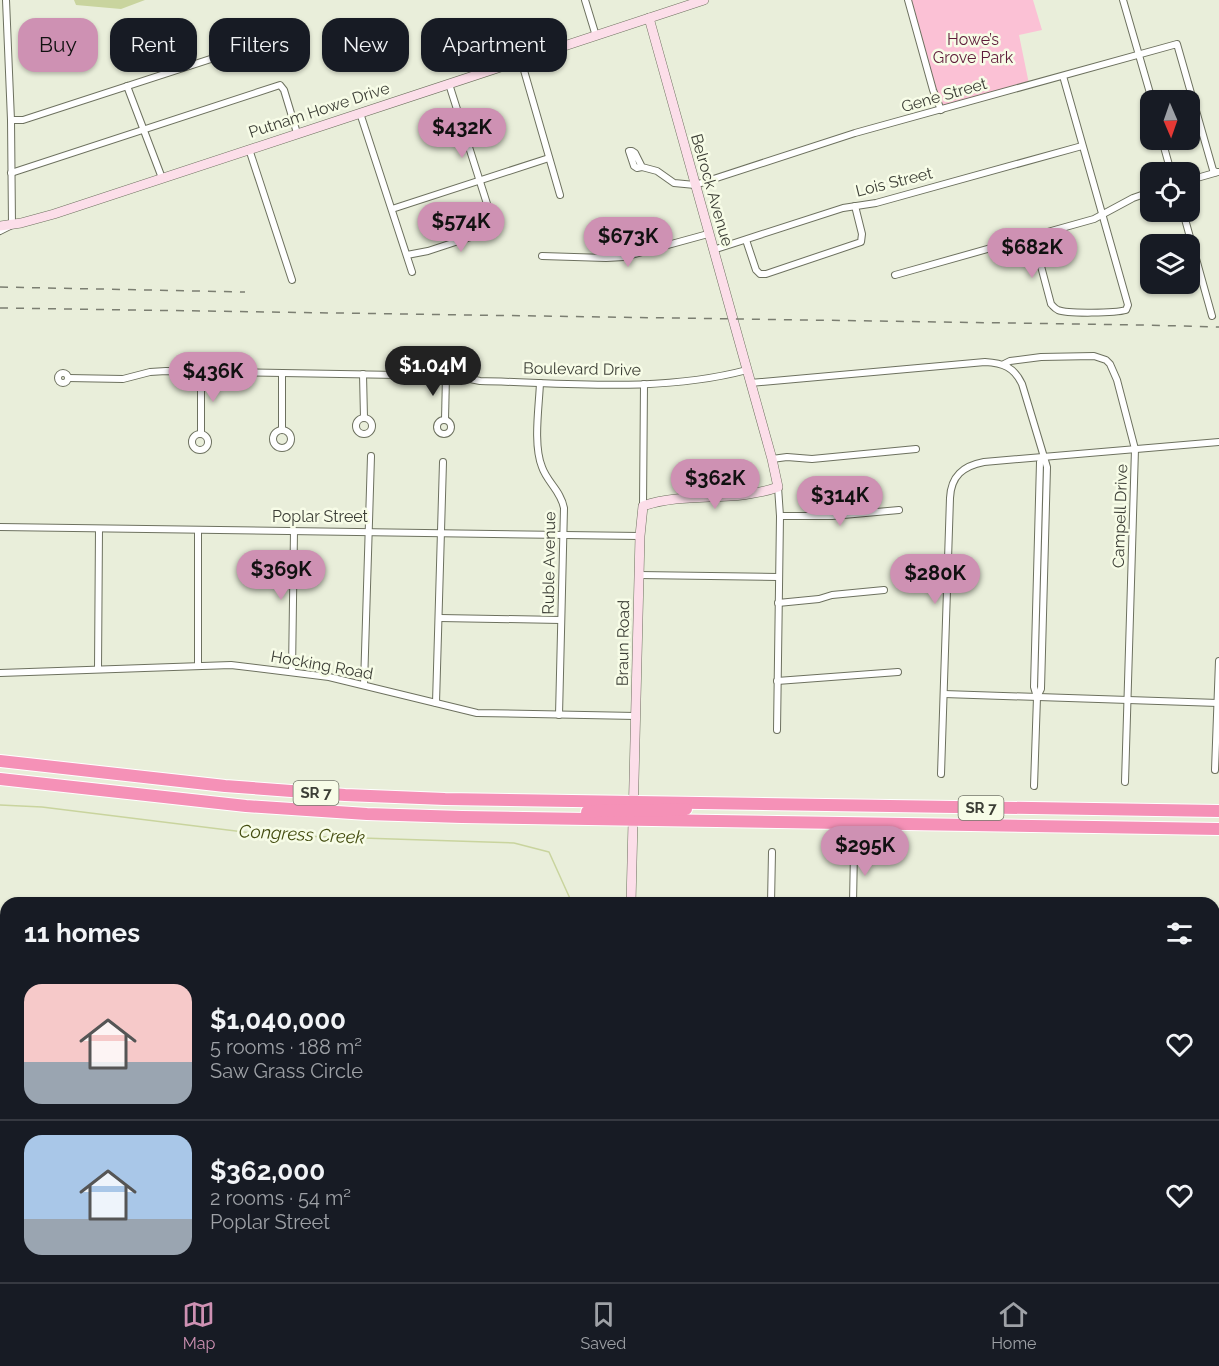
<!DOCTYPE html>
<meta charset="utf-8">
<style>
:root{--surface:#171b24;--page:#242831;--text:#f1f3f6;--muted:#9ea1a6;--line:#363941;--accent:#ce91b3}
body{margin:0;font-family:Raleway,sans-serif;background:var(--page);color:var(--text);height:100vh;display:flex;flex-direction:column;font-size:22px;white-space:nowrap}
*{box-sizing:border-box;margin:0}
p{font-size:20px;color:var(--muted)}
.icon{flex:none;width:33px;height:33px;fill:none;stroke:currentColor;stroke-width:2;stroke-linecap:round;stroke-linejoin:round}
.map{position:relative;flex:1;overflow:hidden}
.side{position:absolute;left:0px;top:897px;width:1220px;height:386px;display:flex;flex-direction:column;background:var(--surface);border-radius:18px 18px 0 0;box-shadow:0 2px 4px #0004}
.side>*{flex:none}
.guide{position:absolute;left:18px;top:18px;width:600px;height:54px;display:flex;gap:12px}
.needle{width:39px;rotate:178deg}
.controls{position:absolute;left:1140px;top:90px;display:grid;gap:12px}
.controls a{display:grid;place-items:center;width:60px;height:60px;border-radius:12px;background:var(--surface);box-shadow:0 2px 4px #0004;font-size:30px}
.price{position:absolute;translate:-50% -51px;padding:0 14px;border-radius:21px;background:var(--accent);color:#111;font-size:20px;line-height:39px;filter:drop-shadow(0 2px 3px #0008)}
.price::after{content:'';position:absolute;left:50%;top:36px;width:18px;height:14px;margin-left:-9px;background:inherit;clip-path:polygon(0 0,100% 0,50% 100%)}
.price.current{background:#222;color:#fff}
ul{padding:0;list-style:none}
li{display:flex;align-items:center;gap:18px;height:150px;padding:0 24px}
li+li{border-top:2px solid var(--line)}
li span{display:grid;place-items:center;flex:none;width:168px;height:120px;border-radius:18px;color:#555}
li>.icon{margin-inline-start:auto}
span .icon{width:72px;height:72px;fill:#fffc;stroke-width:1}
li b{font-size:26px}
h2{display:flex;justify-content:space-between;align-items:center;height:72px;padding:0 24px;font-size:26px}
.chip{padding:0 21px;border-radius:18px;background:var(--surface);box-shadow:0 2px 4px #0004;font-size:21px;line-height:54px}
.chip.current{background:var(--accent);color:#111}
.dock{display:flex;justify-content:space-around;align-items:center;height:84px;border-top:2px solid var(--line);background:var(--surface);font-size:16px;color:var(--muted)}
.dock a{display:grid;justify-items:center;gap:3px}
.dock .current{color:var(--accent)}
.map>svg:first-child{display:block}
</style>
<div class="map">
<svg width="1219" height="1282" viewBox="0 0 1219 1282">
<rect width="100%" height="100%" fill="#e9eeda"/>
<path fill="#fbc1d5" d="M908,0H1033L1042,30L1019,35L1029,84L941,110Z"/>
<path fill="#c9d49e" d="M74,0H145L121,9L76,5Z"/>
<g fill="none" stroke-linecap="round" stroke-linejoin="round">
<g stroke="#c9d49e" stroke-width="1.5">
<path d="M0,805L42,807L268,835L514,843L549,852L572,903"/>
<path d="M877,1276L879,1282"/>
</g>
<defs>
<g id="street">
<path d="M585,0L596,36"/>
<path d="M908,0L933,90L941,110"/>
<path d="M1123,0L1152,100"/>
<path d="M521,60L560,195"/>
<path d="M127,86L162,178"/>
<path d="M360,113L412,272"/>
<path d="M11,120H23L263,42"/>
<path d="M1162,140L1171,172"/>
<path d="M249,149L292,280"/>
<path d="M642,167L637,168L634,166L629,151H632L635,153L642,167L657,171L674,183L695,185L855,133L1177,44L1213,170L1216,172"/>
<path d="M11,173L280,85L284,90L297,133"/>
<path d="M1190,180L1218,172"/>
<path d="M392,209L549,158"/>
<path d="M1183,212L1212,316"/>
<path d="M0,231L12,225L11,120L6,0"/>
<path d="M1033,236L1051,304C1054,307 1054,308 1058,310C1067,314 1116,313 1126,310L1128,305L1063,76"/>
<path d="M746,240L756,270L760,274H766L861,242L862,234L855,206"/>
<path d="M713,250L843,208L876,203L1082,146"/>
<path d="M407,255L428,251L495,229L449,84"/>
<path d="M542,256L606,258L624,257L708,234"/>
<path d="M895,275L1094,219L1133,198L1150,192"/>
<path d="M1004,364L1010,361L1041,357L1094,356L1106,360L1110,364L1117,380L1135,449L1125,782"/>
<path d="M282,373V430"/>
<circle cx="63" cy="378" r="5"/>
<path d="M363,374L364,418"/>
<path d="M68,378L123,379L150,372L166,371L455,376L480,381C569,383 660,393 747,370"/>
<path d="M540,383C539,407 533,445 542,467C547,482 561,491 564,508L559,715"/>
<path d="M750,383L985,362C1003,363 1014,367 1022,384L1047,467L1041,689L1037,697L1034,786"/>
<circle cx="364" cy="426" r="8"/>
<circle cx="444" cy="427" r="7"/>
<path d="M445,420L446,375"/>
<circle cx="282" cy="439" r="9"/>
<circle cx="200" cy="442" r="8"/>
<path d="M201,434V372"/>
<path d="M772,459L787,457L812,459L916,449"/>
<path d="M643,506L644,384"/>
<path d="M780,516H832L899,510"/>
<path d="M0,527L640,536"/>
<path d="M198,531V665"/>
<path d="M639,575L778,577"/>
<path d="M778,603L819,599L832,595L884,590"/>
<path d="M440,618L561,620"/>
<path d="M98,669L99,529"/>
<path d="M292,671L294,531"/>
<path d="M0,673L231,665L329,677L477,713L636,716"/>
<path d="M777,681L898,672"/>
<path d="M364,685L371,456"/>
<path d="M944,694L1218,703"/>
<path d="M1037,697L1034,687L1040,462L1043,458"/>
<path d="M436,703L443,462"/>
<path d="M777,730L780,516L778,487"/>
<path d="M1215,770L1219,661"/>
<path d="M941,774L950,498C951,476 963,466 984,462L1219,442"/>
<path d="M771,903L772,852"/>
<path d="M853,903L854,851"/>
<path d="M1214,940H1219"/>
</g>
<g id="secondary">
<path d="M0,226L21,223L54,214L704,0"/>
<path d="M631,903L640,536L643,506C686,491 735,503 778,487L772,459L649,18"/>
<path d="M623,1276L625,1282"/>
</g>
<g id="highway">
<path d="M0,761L225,786L345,795L445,799L1219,811"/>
<path d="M0,779L246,806L367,814L462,817L1219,829"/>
<path d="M587,812C620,808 653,812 686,809"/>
</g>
</defs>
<use href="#street" stroke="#6d715f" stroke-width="8"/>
<use href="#secondary" stroke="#6d715f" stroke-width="10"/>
<use href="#highway" stroke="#fff" stroke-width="14"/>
<use href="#street" stroke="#fff" stroke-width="6"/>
<use href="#secondary" stroke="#fcdee9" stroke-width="9"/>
<use href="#highway" stroke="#f591b7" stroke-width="12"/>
<g stroke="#7b7e71" stroke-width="1.5" stroke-dasharray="8 8" stroke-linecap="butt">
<path d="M0,287L245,292"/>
<path d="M0,308L1143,325L1219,327"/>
</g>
</g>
<g text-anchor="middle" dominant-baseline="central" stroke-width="5" stroke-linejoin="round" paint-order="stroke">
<g fill="#f7fce7" stroke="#74776b" stroke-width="1.5">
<rect x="293.5" y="781" width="45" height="24" rx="4.5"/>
<rect x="958.5" y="796" width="45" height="24" rx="4.5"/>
</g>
<g font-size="15" font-weight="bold" fill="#3c3e36">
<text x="316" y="793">SR 7</text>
<text x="981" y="808">SR 7</text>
</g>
<g font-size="16" fill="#5e1b39" stroke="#f7fce7">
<text x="973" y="39">Howe’s<tspan x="973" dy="18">Grove Park</tspan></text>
</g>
<g font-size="16" fill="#3c3e36" stroke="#f7fce7">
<text transform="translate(944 95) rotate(-16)">Gene Street</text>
<text transform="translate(319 110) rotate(-18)">Putnam Howe Drive</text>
<text transform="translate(894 182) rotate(-14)">Lois Street</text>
<text transform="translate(712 190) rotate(74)">Belrock Avenue</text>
<text transform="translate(582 369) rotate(1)">Boulevard Drive</text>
<text x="320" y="516">Poplar Street</text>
<text transform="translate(1120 516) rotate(-88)">Campell Drive</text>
<text transform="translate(549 563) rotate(-89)">Ruble Avenue</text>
<text transform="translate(623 643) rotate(-89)">Braun Road</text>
<text transform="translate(322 665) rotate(10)">Hocking Road</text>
</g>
<g font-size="18" font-style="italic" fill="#444d10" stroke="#f7fce7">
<text transform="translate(302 834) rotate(3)">Congress Creek</text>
</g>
</g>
</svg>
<div class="controls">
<a><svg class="needle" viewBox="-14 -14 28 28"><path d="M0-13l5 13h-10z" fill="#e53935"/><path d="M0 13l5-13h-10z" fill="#9ea1a6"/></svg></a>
<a><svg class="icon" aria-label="locate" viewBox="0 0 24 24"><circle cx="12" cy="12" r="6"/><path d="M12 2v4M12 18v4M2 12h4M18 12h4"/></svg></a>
<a><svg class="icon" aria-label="layers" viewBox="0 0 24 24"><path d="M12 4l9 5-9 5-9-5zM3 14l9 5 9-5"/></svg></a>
</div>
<b class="price" style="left:462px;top:159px">$432K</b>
<b class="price" style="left:461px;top:253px">$574K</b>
<b class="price" style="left:628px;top:268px">$673K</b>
<b class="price" style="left:1032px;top:279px">$682K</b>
<b class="price current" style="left:433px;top:397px">$1.04M</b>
<b class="price" style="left:213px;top:403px">$436K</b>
<b class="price" style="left:715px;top:510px">$362K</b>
<b class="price" style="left:840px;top:527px">$314K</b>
<b class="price" style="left:281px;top:601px">$369K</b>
<b class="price" style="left:935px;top:605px">$280K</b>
<b class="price" style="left:865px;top:877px">$295K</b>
<div class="guide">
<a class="chip current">Buy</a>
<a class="chip">Rent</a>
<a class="chip">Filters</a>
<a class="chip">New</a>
<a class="chip">Apartment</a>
</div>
<section class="side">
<h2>11 homes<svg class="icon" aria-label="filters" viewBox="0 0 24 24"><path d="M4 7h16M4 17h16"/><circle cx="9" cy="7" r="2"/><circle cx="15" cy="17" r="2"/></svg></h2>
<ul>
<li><span style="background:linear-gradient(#f6c9c9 65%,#9aa5b1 0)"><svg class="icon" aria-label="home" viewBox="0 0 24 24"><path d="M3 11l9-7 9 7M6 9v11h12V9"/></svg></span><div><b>$1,040,000</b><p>5 rooms · 188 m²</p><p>Saw Grass Circle</p></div><svg class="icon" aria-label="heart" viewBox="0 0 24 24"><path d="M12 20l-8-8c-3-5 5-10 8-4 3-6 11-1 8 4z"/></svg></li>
<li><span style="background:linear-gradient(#a9c7e8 70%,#9aa5b1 0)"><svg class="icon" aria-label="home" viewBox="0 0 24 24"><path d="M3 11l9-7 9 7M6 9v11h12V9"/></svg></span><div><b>$362,000</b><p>2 rooms · 54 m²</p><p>Poplar Street</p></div><svg class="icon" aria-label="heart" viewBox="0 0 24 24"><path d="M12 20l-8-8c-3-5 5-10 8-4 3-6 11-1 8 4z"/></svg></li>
</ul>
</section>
</div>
<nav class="dock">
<a class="current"><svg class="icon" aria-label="map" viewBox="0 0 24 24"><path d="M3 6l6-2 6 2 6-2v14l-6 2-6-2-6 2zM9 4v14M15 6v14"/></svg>Map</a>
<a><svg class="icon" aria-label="saved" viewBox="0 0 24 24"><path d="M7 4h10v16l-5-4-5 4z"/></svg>Saved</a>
<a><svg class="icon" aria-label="home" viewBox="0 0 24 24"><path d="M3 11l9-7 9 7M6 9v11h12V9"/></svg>Home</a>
</nav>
